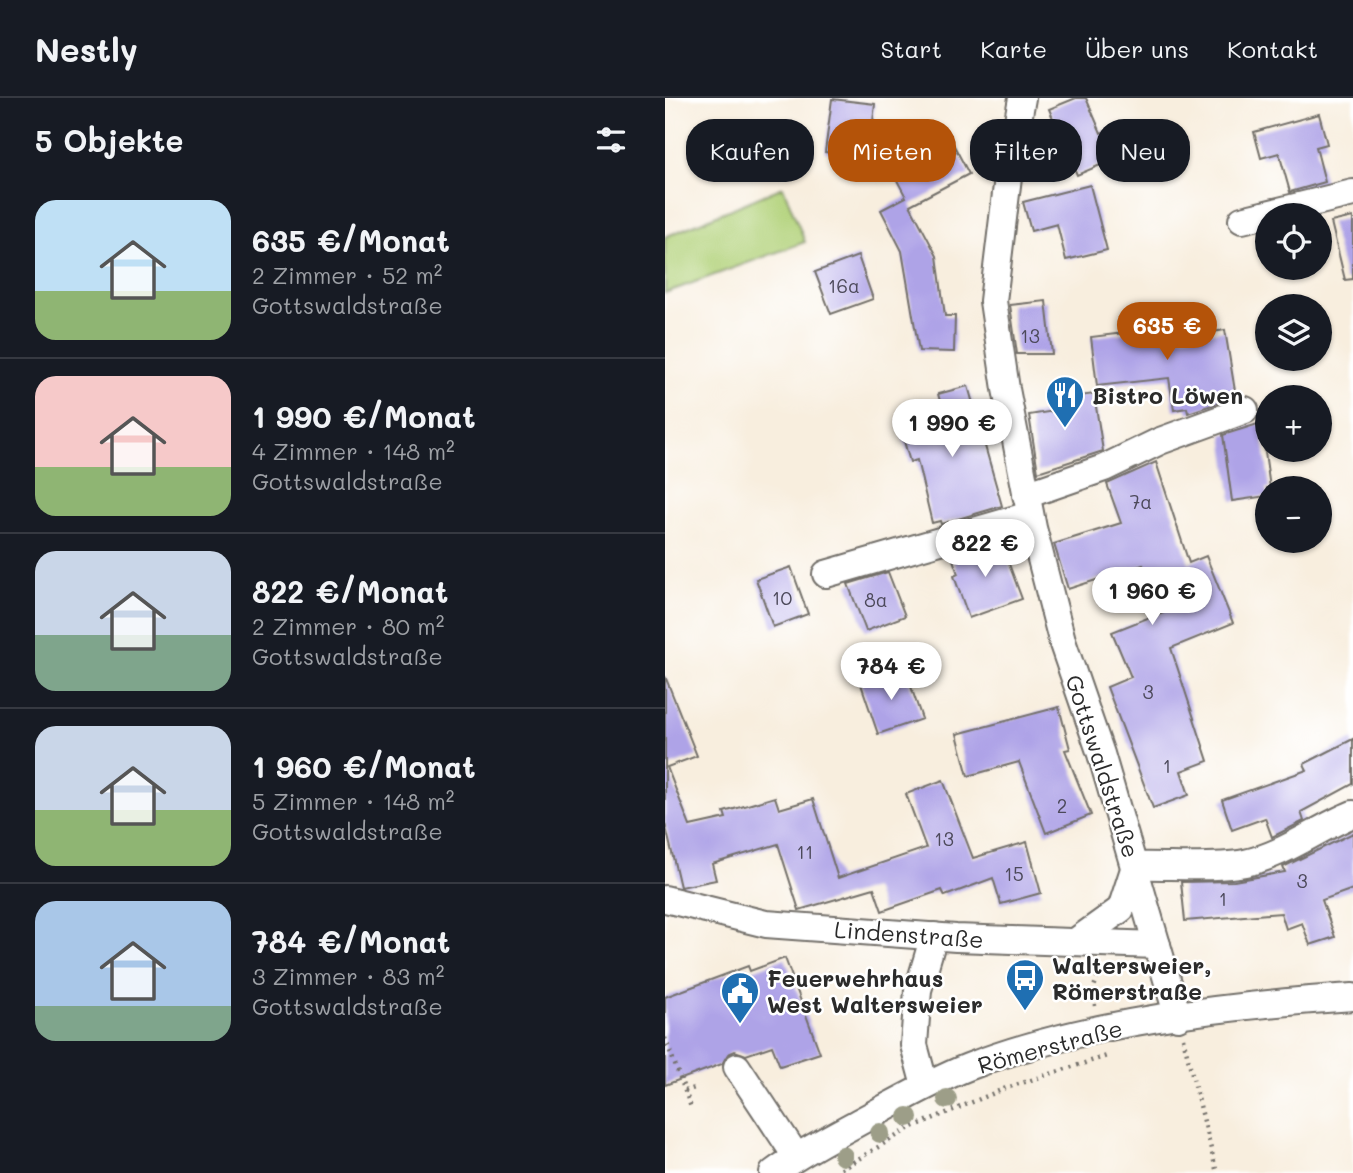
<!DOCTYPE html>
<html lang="de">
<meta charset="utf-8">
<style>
:root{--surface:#171b24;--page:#20242c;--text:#f1f3f6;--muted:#9ea1a6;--line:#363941;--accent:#b45309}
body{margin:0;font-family:Mali,sans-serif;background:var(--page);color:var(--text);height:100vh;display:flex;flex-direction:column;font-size:26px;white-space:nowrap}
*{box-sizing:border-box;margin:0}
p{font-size:23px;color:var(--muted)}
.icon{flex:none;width:38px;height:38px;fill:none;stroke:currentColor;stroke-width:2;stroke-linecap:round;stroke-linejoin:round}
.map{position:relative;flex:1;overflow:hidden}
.panel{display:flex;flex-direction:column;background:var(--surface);width:665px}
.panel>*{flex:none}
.banner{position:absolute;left:21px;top:21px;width:562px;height:63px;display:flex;gap:14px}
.controls{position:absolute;left:590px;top:105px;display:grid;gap:14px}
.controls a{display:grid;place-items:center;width:77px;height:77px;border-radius:50%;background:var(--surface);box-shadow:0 2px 5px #0004;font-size:35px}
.price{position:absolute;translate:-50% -60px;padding:0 16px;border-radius:24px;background:#fff;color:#222;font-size:23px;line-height:46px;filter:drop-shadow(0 2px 4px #0008)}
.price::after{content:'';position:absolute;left:50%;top:42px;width:21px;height:16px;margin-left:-10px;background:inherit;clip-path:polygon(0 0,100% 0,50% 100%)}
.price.on{background:var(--accent);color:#fff}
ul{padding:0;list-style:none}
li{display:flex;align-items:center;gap:21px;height:175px;padding:0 35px}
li+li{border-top:2px solid var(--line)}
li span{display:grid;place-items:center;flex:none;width:196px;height:140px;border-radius:21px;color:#555}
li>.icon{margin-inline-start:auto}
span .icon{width:84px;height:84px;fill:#fffc;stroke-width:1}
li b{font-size:30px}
h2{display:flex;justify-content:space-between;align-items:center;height:84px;padding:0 35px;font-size:30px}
.pill{padding:0 24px;border-radius:28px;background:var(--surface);box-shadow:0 2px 5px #0004;font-size:24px;line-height:63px}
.pill.on{background:var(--accent);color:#fff}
header{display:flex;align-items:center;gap:42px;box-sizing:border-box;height:98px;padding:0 35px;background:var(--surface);border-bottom:2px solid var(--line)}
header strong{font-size:33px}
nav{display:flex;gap:38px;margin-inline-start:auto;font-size:24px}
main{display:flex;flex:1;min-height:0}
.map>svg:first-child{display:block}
</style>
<header>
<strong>Nestly</strong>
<nav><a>Start</a><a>Karte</a><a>Über uns</a><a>Kontakt</a></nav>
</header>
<main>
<section class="panel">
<h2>5 Objekte<svg class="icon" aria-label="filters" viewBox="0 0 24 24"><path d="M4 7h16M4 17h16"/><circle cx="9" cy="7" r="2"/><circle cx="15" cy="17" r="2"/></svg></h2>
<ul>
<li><span style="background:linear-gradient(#bfe0f5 65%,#8fb573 0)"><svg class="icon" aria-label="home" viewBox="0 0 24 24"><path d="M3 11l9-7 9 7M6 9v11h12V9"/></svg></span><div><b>635 €/Monat</b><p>2 Zimmer · 52 m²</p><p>Gottswaldstraße</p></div></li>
<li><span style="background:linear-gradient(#f6c9c9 65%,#8fb573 0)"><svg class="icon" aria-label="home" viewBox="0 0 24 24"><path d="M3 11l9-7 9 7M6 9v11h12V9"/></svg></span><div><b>1 990 €/Monat</b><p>4 Zimmer · 148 m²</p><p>Gottswaldstraße</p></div></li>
<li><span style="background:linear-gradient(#c9d6e8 60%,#7fa58c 0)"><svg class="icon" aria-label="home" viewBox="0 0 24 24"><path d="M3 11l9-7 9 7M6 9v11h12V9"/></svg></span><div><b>822 €/Monat</b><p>2 Zimmer · 80 m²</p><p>Gottswaldstraße</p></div></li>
<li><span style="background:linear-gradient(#c9d6e8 60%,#8fb573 0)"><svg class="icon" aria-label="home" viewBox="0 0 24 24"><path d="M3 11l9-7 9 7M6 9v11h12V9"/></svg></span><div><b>1 960 €/Monat</b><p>5 Zimmer · 148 m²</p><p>Gottswaldstraße</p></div></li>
<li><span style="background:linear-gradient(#a9c7e8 75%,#7fa58c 0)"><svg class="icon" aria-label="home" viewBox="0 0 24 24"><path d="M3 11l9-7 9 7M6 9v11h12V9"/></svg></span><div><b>784 €/Monat</b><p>3 Zimmer · 83 m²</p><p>Gottswaldstraße</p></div></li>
</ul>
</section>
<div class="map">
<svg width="688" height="1075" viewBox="0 0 688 1075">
<rect width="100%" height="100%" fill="#fff"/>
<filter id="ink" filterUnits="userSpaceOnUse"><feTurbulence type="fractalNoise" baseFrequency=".0143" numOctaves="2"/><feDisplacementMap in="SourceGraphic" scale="14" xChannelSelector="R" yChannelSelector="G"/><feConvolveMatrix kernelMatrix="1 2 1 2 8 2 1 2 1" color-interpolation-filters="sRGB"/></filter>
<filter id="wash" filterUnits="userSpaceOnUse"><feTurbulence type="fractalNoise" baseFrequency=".00686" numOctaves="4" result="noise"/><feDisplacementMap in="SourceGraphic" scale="28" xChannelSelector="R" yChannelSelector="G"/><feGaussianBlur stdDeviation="1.57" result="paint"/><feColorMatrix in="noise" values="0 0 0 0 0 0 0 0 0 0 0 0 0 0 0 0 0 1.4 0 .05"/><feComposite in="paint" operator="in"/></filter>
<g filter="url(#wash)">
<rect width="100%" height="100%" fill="#f8eede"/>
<path fill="#b1d178" stroke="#6e7e52" stroke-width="2" d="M118,89L140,144L0,195V139Z"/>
<g id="blocks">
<g fill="#aea3e7">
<path d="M411,0H421L436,35L448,30L459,57L412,77L384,11Z"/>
<path d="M167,1L210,6L204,59L160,54Z"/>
<path d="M654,16L662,46L651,49L660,84L625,94L614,55L596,60L589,34Z"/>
<path d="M285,40L304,76L245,107L272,158L280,218H290L289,254L254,253L237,153L216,112L241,99L226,71Z"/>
<path d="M425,87L442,152L401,162L392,126L366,133L358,104Z"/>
<path d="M688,119V181L680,182L666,124Z"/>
<path d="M193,158L208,201L166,216L150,174Z"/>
<path d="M381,203L387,256H352L345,207Z"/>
<path d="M496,214L499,242L560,232L571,299L523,315L522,310L509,312L504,280L432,288L426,239L467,234L466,218Z"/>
<path d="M303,288L337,408L276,426L275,423L267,425L252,362L245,364L234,326L278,313L273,296Z"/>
<path d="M429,296L438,353L373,374L364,317L402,311L400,300Z"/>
<path d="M596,325L605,390H602V398L567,403L558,337Z"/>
<path d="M491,364L524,465L541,458L568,525L506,550L543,663L516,673L524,697L488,710L442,589L466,579L447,534L498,514L478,467L403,491L389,446L456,425L442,386Z"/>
<path d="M335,442L357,501L304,520L289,478L293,476L286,456Z"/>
<path d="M126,469L143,516L108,529L91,481Z"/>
<path d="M223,474L240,518L201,533L183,486Z"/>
<path d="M240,571L257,621L213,636L196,586Z"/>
<path d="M0,578L32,658L2,669L25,728L61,720L59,714L110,699L114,711L148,701L173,780L261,750L241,696L278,682L308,760L362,744L376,795L336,806L328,780L280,798L277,792L217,813L209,790L134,812L113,746L47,766L51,782L15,789L0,725Z"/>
<path d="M394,609L405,651L400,652L426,717L381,735L354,664L303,678L292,636Z"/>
<path d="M688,641V686L636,714L639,723L607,739L600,720L567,732L557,702L642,672L639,666Z"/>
<path d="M688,735V791L657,802L670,839L645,847L637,825L621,831L616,815L520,823L516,784L569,783L620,774L618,769Z"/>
<path d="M120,860L155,955L115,968L107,948L81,957L70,953L63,956L57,966L0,987V899L83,868L85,873Z"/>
</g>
</g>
</g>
<g filter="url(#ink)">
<use href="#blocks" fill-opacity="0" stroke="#736f6a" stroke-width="2"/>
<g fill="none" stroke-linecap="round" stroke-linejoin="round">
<defs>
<g id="minor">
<path d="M357,0L343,79L328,203L341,291L368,430L398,546L436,656L513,919"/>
<path d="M577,122L688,95"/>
<path d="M361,397L439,370L495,343L580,312"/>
<path d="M161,476L365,417"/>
<path d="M0,801L101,826L291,840L492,847"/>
<path d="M410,844L456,811L470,768C502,767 550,771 580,765C619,757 651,731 688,716"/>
<path d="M72,969L131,1058"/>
<path d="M260,988L249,947L253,892L269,838"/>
<path d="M108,1075C135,1055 165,1040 194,1024C230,1005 265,984 303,969C419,924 564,907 688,899"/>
</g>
</defs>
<use href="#minor" stroke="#736f6a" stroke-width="30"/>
<g stroke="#736f6a" stroke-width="4.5" stroke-dasharray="2 5" stroke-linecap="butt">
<path d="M430,908L428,892L436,869"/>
<path d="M0,940L27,1012"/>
<path d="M518,940L552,1075"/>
<path d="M20,993L33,989"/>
<path d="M170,1075L243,1031L341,990L445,957"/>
</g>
<use href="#minor" stroke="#fff" stroke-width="26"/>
</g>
<g fill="#9d9e88">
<circle cx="282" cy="1001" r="10"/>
<circle cx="243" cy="1019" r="10"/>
<circle cx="215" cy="1035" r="10"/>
<circle cx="178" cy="1058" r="10"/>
</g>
</g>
<defs>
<symbol id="restaurant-pin" viewBox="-11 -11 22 30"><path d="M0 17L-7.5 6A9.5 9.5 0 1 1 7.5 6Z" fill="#1f6fb2" stroke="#fff"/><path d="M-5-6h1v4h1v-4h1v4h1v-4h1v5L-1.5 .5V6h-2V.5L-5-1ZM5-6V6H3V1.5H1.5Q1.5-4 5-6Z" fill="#fff"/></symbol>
<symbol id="bus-pin" viewBox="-11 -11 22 30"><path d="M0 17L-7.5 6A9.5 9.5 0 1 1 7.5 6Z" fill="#1f6fb2" stroke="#fff"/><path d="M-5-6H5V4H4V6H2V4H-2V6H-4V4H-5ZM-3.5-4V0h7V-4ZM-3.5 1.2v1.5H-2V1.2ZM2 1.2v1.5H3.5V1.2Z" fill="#fff"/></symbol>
<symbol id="civic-pin" viewBox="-11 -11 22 30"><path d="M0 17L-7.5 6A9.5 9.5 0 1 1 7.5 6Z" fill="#1f6fb2" stroke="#fff"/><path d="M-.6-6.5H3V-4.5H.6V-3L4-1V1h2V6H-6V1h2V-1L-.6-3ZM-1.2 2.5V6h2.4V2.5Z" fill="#fff"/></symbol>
</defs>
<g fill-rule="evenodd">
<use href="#restaurant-pin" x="378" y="275" width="44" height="60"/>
<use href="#bus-pin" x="338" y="858" width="44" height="60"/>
<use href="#civic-pin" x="53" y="871" width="44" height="60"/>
</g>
<g text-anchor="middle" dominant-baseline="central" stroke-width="5" stroke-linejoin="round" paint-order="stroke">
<g font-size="19" fill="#4c495a">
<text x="179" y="187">16a</text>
<text x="365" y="237">13</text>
<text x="476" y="403">7a</text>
<text x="117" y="499">10</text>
<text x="211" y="501">8a</text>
<text x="483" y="593">3</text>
<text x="502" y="667">1</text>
<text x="397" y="707">2</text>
<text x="279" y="740">13</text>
<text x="140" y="753">11</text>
<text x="349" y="775">15</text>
<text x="637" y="782">3</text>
<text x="558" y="800">1</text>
</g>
<g font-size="23" font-weight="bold" fill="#2b2b2b" stroke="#fff" text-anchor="start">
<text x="427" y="297">Bistro Löwen</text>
<text x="387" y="867">Waltersweier,<tspan x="387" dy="26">Römerstraße</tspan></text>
<text x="102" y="880">Feuerwehrhaus<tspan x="102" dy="26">West Waltersweier</tspan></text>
</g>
<g font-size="23" fill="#2b2b2b" stroke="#fff">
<text transform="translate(438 668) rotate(72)">Gottswaldstraße</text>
<text transform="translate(244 836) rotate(4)">Lindenstraße</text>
<text transform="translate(385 948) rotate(-15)">Römerstraße</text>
</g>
</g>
</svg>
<div class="controls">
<a><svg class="icon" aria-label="locate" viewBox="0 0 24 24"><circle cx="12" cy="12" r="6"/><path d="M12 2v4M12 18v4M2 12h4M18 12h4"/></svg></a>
<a><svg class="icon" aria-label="layers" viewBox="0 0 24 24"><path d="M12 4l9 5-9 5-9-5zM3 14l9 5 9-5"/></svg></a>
<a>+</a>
<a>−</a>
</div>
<b class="price on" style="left:502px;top:264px">635 €</b>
<b class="price" style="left:287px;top:361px">1 990 €</b>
<b class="price" style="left:320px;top:481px">822 €</b>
<b class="price" style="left:487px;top:529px">1 960 €</b>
<b class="price" style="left:226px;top:604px">784 €</b>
<div class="banner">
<a class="pill">Kaufen</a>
<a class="pill on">Mieten</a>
<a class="pill">Filter</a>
<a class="pill">Neu</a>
</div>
</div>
</main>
